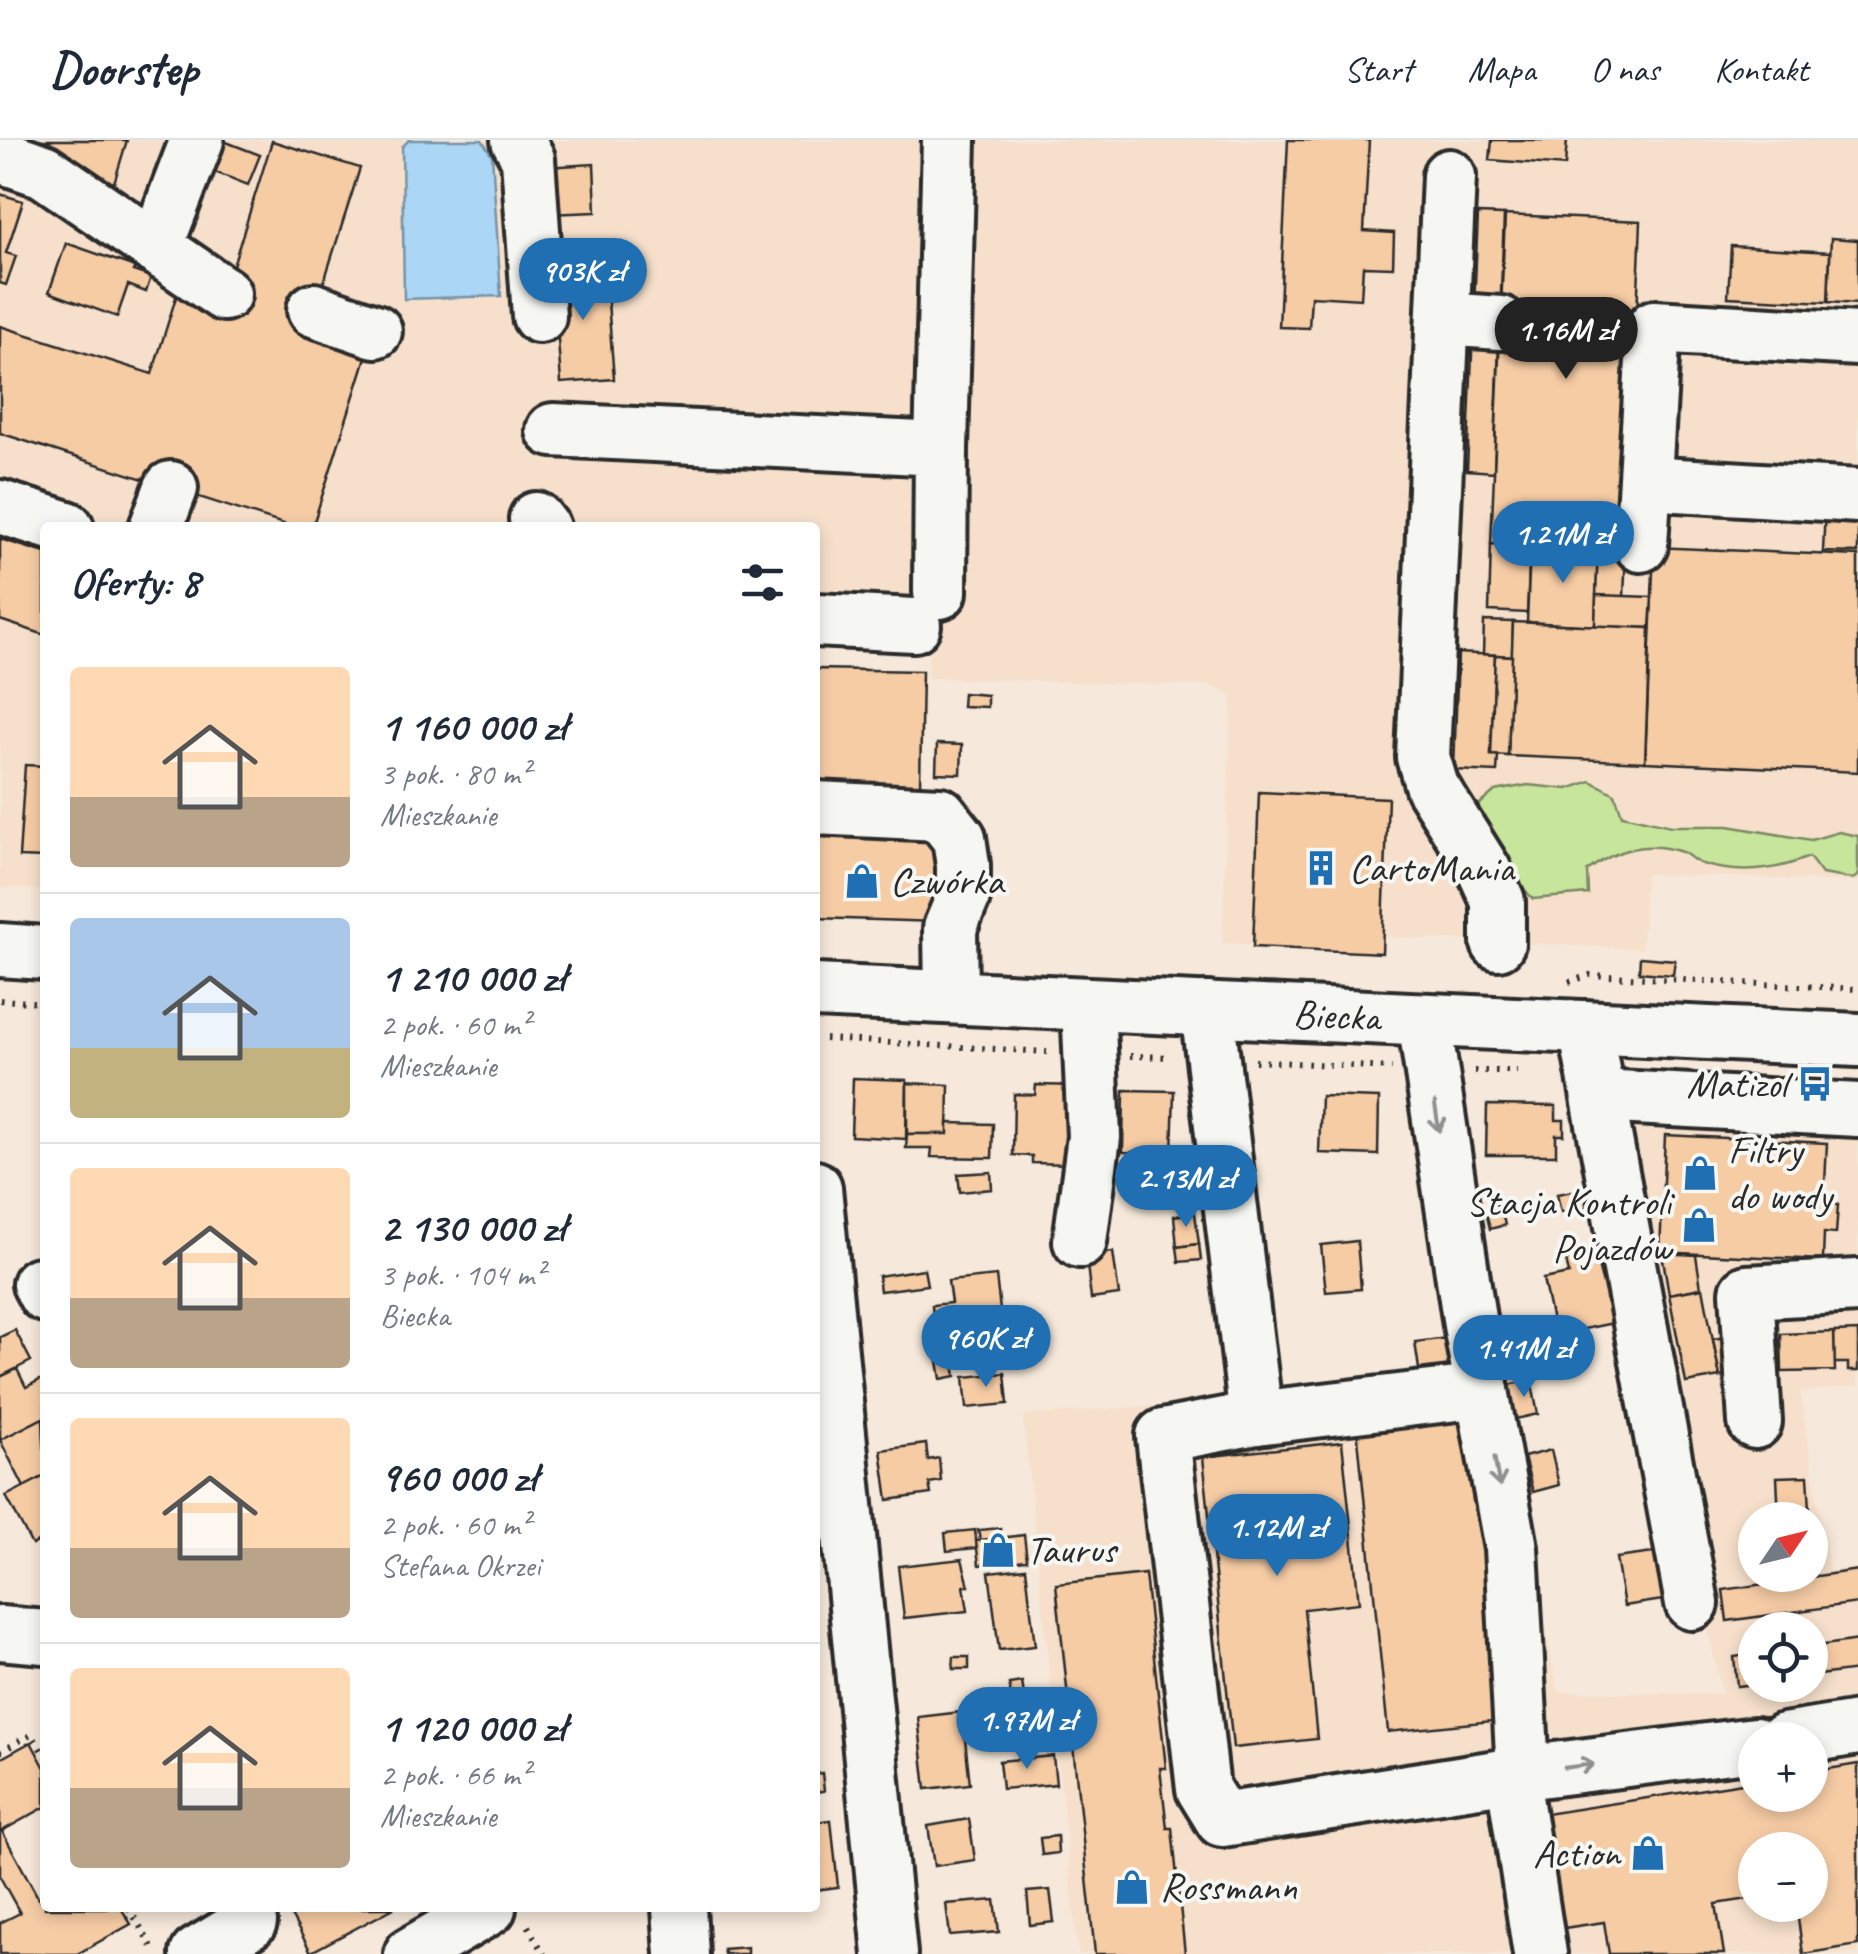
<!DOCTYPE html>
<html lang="pl">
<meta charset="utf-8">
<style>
:root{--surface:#fff;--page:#f2f2f3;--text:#1f2937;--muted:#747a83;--line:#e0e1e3;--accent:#1f6fb2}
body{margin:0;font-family:Caveat,sans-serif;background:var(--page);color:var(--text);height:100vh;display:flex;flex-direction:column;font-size:38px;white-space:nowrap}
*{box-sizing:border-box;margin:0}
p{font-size:32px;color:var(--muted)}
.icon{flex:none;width:55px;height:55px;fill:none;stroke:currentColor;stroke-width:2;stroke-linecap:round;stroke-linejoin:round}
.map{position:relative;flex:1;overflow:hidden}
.sheet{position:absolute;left:40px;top:382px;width:780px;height:1390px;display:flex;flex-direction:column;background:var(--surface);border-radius:10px;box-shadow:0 5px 15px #0003}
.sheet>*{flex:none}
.needle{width:65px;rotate:55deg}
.buttons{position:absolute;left:1738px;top:1362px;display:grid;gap:20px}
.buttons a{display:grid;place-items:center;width:90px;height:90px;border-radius:50%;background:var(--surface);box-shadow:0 5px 15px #0003;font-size:50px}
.price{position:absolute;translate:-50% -85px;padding:0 22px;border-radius:35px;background:var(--accent);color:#fff;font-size:32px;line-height:65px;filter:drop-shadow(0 2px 5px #0008)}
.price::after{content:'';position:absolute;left:50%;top:60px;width:30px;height:22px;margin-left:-15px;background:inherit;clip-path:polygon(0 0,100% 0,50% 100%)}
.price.active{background:#222;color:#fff}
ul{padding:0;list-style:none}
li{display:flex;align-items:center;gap:30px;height:250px;padding:0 30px}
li+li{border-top:2px solid var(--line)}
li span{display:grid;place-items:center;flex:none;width:280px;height:200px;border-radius:10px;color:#555}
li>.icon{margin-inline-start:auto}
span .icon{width:120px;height:120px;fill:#fffc;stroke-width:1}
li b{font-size:42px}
h2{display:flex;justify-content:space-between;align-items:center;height:120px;padding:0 30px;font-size:42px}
header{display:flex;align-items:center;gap:60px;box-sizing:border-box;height:140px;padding:0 50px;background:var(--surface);border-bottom:2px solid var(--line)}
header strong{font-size:48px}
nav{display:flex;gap:55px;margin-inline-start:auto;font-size:35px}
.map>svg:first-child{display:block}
</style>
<header>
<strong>Doorstep</strong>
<nav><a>Start</a><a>Mapa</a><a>O nas</a><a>Kontakt</a></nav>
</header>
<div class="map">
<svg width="1858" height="1814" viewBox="0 0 1858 1814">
<rect width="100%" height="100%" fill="#f6e9db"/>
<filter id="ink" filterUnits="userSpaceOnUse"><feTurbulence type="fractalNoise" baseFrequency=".01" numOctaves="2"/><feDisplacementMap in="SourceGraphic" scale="20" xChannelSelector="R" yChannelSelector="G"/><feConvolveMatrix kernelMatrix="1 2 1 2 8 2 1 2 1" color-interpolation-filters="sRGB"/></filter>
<g filter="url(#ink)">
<g fill="#f6e0cb" fill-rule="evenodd">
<path d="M0,0H1858V742L1645,734L1642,809L1382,797L1381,812L1222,803L1232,555L1211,546L927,538L932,468L815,465V388H45V751L0,747Z"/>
<path d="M1606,947L1858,960V1246L1800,1252L1829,1431L1858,1428V1814H1078L1023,1276L1131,1267L1235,1263L1496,1218L1558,1552L1722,1554L1699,1450ZM1755,1380H1810V1435H1755ZM1755,1490H1810V1545H1755ZM1755,1600H1810V1655H1755ZM1755,1710H1810V1765H1755Z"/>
</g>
<path fill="#c8e59c" stroke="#7a8864" stroke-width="2.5" d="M1591,641L1615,654L1622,675L1671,686H1728L1811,700L1839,692L1858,696V736L1852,739L1822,734L1809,717C1773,732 1739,735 1702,724C1693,722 1690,715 1682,712C1646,700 1616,709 1587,731L1588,754L1533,759L1517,741L1475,668L1495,651L1528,645L1568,649Z"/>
<path fill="#abd6f6" stroke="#7892a5" stroke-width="2.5" d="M409,0H482L492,15L501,156L404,159L402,7Z"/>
<g fill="#f6cca5" stroke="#2b2b2b" stroke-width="2.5">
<path d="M0,0H127L114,43L0,6Z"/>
<path d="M221,0L260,15L248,45L207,29Z"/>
<path d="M1288,0H1369L1364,91L1394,93L1393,127L1363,126L1361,159L1311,156L1309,188L1279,187Z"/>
<path d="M1492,0H1567L1565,26L1490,20Z"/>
<path d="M272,1L360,28L308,192L368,211L312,388H296L0,293V186L152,234L177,154L220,167Z"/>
<path d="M594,24L596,72L548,74L545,27Z"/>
<path d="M0,54L23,61L6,113L16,116L6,145L0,143Z"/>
<path d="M1478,74L1504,75L1494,332L1467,330Z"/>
<path d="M1505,75L1641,81L1627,410L1491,404Z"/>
<path d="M1831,98L1858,100V164L1828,162Z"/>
<path d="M66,103L135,127L133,131L151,137L146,152L128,145L117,177L49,152Z"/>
<path d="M1731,106L1830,112L1828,162L1728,157Z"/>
<path d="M605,123L614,239L561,243L553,126Z"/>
<path d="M1826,348L1858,350V413L1823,412Z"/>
<path d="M0,399L45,413V495L0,480Z"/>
<path d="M1491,404L1530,406L1527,473L1489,471Z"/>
<path d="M1530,406L1598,409L1595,486L1527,482Z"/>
<path d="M1654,407L1858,416V632L1645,622Z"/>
<path d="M1598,409L1626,410L1624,457L1596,455Z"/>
<path d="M1596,455L1652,457L1650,488L1595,486Z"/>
<path d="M1484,481L1513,482L1512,516L1483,514Z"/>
<path d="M1513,482L1650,488L1645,622L1508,616Z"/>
<path d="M1458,513L1495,515L1491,615H1498L1497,632L1454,630Z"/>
<path d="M1495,515L1512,516L1508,616L1491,615Z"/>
<path d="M815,529L922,531L920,647L815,644Z"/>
<path d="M963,553L987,555V567L962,566Z"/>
<path d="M937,604L962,605L961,634L936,633Z"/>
<path d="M25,625L45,626V718L19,717Z"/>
<path d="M1259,652L1388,658L1382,813L1253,807Z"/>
<path d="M815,690L941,694L938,782L815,778Z"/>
<path d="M1640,817L1675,820L1673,835L1639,832Z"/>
<path d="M853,938L907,940L906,999L851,996Z"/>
<path d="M907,943L949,945L948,994H907Z"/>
<path d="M1036,945L1084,946L1074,1024L1032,1023V1016L1013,1015L1014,954L1035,955Z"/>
<path d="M1124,950L1174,951L1172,1014L1123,1012Z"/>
<path d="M1321,956L1379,958L1378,1015L1319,1013Z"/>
<path d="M1487,965L1556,966V980H1564V995H1556V1015H1486Z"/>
<path d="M948,983L993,984L992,1018L931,1017L932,1008H906L907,994H948Z"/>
<path d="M1665,995L1827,1003L1824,1064L1838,1065L1836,1094L1824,1093L1823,1120L1660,1112Z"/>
<path d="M991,1032L992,1049L960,1052L958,1034Z"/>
<path d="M1583,1049L1587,1067L1561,1072L1557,1054Z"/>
<path d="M1500,1064L1505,1085L1490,1089L1485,1068Z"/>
<path d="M1195,1073L1199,1104L1177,1107L1174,1076Z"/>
<path d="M1357,1101L1361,1149L1326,1152L1321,1105Z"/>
<path d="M1199,1104L1201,1120L1179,1122L1177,1107Z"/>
<path d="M1113,1112L1119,1155L1091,1159L1086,1116Z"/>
<path d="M1662,1113L1696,1115L1701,1148L1669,1154Z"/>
<path d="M1595,1114L1613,1183L1555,1195L1543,1139L1569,1134L1566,1120Z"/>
<path d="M924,1129L927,1145L880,1151L878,1136Z"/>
<path d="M996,1136L1003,1195L956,1199L955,1184L934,1185L932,1165L951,1163L948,1141Z"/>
<path d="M1703,1148L1720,1237L1686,1243L1669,1154Z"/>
<path d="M15,1190L31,1221L0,1237V1197Z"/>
<path d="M1858,1191V1231H1848V1223H1834V1192Z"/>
<path d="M1834,1192L1835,1231L1782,1232L1781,1194Z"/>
<path d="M1737,1195L1744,1233L1720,1237L1713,1199Z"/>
<path d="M1448,1198L1451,1225L1419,1229L1415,1202Z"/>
<path d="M953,1218L956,1236L941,1239L938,1221Z"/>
<path d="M17,1229L26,1247L42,1239L45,1245V1277L0,1300V1237Z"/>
<path d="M1005,1233L1008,1264L967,1268L964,1237Z"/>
<path d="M1531,1240L1538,1274L1516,1279L1509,1245Z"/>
<path d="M1471,1276L1502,1580L1388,1592L1357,1288Z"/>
<path d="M43,1278L45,1336L24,1347L0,1300Z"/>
<path d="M1342,1302L1359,1463L1304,1469L1317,1599L1233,1608L1203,1317Z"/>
<path d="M926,1304L928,1320L939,1318L941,1341L929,1343L931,1354L888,1360L881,1310Z"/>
<path d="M1551,1310L1559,1345L1533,1352L1524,1317Z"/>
<path d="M45,1336V1398L32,1405L6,1356Z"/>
<path d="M1808,1336L1811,1385L1810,1380H1779L1777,1337Z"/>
<path d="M1000,1388L1001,1398L980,1400L978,1390Z"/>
<path d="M975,1390L977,1408L947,1411L945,1393Z"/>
<path d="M1024,1395L1027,1420L979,1425L976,1401Z"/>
<path d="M1661,1412L1669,1459L1624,1466L1616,1418Z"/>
<path d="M962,1419L969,1446H964L968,1471L904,1478L898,1426Z"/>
<path d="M1026,1428L1035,1506L999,1510L989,1432Z"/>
<path d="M1858,1430V1463L1727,1481L1723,1450Z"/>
<path d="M1145,1434L1166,1628H1160L1167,1688H1172L1185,1814H1095L1056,1444Z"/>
<path d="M1858,1500V1530L1810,1536V1507Z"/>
<path d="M1755,1514V1544L1737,1546L1734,1517Z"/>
<path d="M954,1517H969V1529H953Z"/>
<path d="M1022,1542L1026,1568L1013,1570L1009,1544Z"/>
<path d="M962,1572L970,1644L926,1649L918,1577Z"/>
<path d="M31,1602L45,1628V1667L2,1691L40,1761L45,1758V1768H121L131,1784L77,1814H0V1783L20,1773L0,1737V1619Z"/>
<path d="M1053,1616L1056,1644L1002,1649L999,1621Z"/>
<path d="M1858,1624V1805L1803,1814L1796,1765H1810V1710H1755V1758L1716,1764L1724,1814H1609L1604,1782L1564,1788L1546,1674L1755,1641V1655H1810V1632Z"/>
<path d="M822,1633L824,1651L815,1652V1634Z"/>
<path d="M969,1679L975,1720L934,1726L928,1686Z"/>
<path d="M831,1680L838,1747L815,1750V1682Z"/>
<path d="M1057,1696L1058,1713L1042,1715L1040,1698Z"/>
<path d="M1050,1750L1054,1782L1030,1785L1027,1752Z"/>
<path d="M995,1760L999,1792L950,1796L946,1764Z"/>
<path d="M287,1768H394L311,1812Z"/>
<path d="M747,1807V1814H724L723,1809Z"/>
</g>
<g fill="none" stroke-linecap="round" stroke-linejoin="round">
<defs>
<g id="minor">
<path d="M518,0L528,19L539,176"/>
<path d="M0,16L44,31L224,154"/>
<path d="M1449,36L1423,617L1432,647L1484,730L1498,761V803"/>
<path d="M156,107L197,0"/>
<path d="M314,170L375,191"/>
<path d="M1443,179L1501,183"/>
<path d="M553,290L941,309L940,452"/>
<path d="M941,309L949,0"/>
<path d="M1645,343L1858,356"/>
<path d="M0,367L67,388"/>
<path d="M536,379L543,388"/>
<path d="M156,388L171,348"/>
<path d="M1641,405L1654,187L1858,199"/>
<path d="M815,480L914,485"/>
<path d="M815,668L940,674L959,698L963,725V757L950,788L951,857"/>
<path d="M0,810L45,813"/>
<path id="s1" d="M815,851L1858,900"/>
<path d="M1207,869L1256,1278"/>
<path d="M1424,880L1470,1185L1511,1408L1523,1633L1755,1604"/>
<path d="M1585,887L1692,1463"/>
<path d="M1598,956L1858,970"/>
<path d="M815,1048L890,1814"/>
<path d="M1080,1101L1094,997L1088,864"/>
<path d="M39,1144L45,1155"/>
<path d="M1482,1251L1256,1278L1163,1296L1203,1649L1222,1680L1523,1633"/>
<path d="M1755,1282L1747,1152L1858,1146"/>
<path d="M0,1493L45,1497"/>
<path d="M1784,1600L1858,1588"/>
<path d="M1523,1633L1515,1651L1540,1814"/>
<path d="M679,1768L682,1814"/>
<path d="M197,1814L250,1782"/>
<path d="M411,1814L489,1768"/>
</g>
</defs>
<use href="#minor" stroke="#2b2b2b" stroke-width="60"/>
<g stroke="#2b2b2b" stroke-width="6" stroke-dasharray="2.5 8" stroke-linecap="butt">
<path d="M1569,842L1590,835L1858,849"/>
<path d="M0,860L45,863"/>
<path d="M825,899L1047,912"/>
<path d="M1130,916L1172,917"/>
<path d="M1255,921L1392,928"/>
<path d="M1474,931H1517"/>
<path d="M0,1612L32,1594L45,1617"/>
<path d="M129,1768L154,1810"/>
<path d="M528,1786L544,1814"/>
</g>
<use href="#minor" stroke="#f6f6f2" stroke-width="52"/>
</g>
<defs><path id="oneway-shaft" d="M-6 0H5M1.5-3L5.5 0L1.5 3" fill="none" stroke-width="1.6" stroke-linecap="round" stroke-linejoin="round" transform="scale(2.5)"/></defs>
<g stroke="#90908e">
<use href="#oneway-shaft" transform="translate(1437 977) rotate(81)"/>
<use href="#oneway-shaft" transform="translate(1497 1332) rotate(80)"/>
<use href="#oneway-shaft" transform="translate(1579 1626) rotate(-7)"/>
</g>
</g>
<defs>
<symbol id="building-bare" viewBox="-9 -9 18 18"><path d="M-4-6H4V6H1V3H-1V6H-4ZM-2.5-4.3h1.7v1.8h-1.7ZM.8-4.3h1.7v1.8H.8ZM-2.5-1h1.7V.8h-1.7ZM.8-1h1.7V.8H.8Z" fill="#1f6fb2" stroke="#f6f6f2" stroke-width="2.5" paint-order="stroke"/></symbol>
<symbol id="shop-bare" viewBox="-9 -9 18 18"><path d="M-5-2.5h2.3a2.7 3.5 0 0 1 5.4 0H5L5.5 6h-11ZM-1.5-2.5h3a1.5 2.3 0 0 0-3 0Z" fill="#1f6fb2" stroke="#f6f6f2" stroke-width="2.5" paint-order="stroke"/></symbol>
<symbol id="bus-bare" viewBox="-9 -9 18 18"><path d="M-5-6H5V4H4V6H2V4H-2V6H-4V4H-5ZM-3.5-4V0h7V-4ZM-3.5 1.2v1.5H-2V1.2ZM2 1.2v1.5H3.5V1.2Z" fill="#1f6fb2" stroke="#f6f6f2" stroke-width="2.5" paint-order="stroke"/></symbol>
</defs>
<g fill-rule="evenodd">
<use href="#building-bare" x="1296" y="703" width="50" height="50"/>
<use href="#shop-bare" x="837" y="716" width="50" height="50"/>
<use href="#bus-bare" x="1790" y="919" width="50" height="50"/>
<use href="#shop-bare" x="1675" y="1008" width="50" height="50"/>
<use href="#shop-bare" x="1674" y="1060" width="50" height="50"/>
<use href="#shop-bare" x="973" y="1385" width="50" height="50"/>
<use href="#shop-bare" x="1623" y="1688" width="50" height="50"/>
<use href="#shop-bare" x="1107" y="1722" width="50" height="50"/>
</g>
<g text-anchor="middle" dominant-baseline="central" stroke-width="8" stroke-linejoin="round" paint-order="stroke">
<g font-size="40" fill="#2b2b2b" stroke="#f6f6f2" text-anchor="start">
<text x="1349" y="728">CartoMania</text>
<text x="890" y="741">Czwórka</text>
<text x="1787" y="944" text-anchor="end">Matizol</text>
<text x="1728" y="1010">Filtry<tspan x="1728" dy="46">do wody</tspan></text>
<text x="1671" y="1062" text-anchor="end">Stacja Kontroli<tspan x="1671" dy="46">Pojazdów</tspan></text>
<text x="1026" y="1410">Taurus</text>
<text x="1620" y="1713" text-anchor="end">Action</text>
<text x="1160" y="1747">Rossmann</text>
</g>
<g font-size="40" fill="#2b2b2b" stroke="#f6f6f2">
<text stroke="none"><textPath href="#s1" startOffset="522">Biecka</textPath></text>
</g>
</g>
</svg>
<div class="buttons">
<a><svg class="needle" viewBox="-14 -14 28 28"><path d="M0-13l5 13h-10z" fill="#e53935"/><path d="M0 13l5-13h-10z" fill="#747a83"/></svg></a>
<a><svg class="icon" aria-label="locate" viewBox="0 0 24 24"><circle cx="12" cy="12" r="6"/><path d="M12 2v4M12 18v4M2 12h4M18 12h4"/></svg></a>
<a>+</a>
<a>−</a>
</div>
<b class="price" style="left:583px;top:183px">903K zł</b>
<b class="price active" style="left:1566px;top:242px">1.16M zł</b>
<b class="price" style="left:1563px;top:446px">1.21M zł</b>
<b class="price" style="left:1186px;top:1090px">2.13M zł</b>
<b class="price" style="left:986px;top:1250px">960K zł</b>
<b class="price" style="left:1524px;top:1260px">1.41M zł</b>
<b class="price" style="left:1277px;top:1439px">1.12M zł</b>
<b class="price" style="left:1027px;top:1632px">1.97M zł</b>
<section class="sheet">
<h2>Oferty: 8<svg class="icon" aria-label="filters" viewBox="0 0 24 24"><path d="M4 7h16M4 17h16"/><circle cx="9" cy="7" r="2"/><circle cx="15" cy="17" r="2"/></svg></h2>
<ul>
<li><span style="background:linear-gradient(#ffd9b3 65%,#b9a48a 0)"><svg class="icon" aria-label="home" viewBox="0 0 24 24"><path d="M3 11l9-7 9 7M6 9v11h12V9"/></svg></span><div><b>1 160 000 zł</b><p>3 pok. · 80 m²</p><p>Mieszkanie</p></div></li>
<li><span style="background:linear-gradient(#a9c7e8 65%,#c2b280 0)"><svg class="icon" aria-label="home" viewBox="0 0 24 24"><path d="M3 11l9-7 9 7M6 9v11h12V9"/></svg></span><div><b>1 210 000 zł</b><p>2 pok. · 60 m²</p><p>Mieszkanie</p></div></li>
<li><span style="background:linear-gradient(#ffd9b3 65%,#b9a48a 0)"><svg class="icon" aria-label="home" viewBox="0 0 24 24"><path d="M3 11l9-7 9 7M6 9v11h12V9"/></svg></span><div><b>2 130 000 zł</b><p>3 pok. · 104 m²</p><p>Biecka</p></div></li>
<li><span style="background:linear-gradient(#ffd9b3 65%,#b9a48a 0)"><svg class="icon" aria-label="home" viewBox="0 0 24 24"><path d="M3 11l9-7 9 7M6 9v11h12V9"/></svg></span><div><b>960 000 zł</b><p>2 pok. · 60 m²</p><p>Stefana Okrzei</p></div></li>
<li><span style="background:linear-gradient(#ffd9b3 60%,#b9a48a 0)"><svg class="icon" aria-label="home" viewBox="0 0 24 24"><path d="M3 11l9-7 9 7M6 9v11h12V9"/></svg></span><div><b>1 120 000 zł</b><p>2 pok. · 66 m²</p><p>Mieszkanie</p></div></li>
</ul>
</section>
</div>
